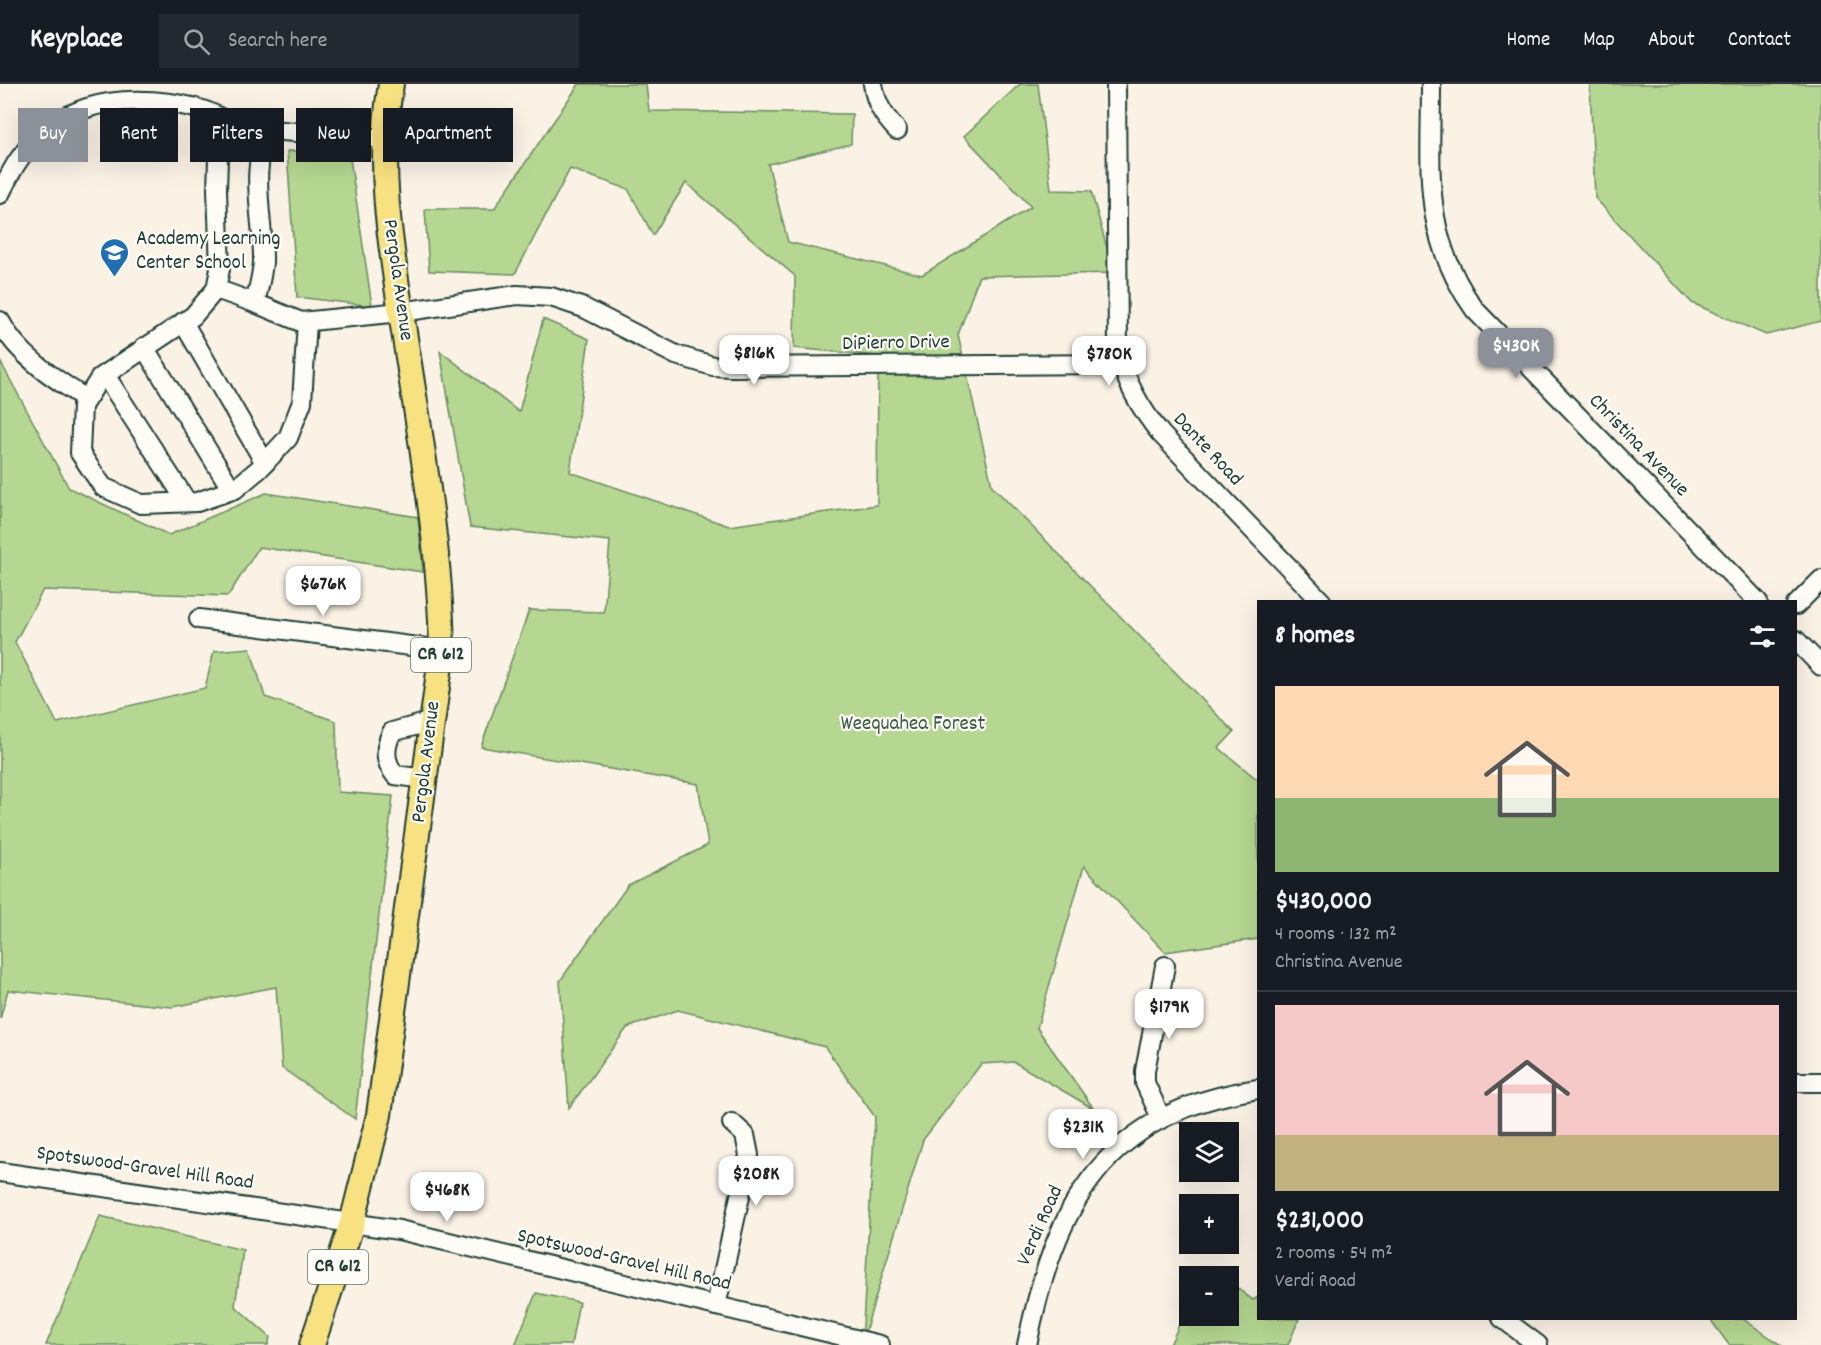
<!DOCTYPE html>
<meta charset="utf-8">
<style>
:root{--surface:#171b24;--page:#242831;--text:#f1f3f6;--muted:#9ea1a6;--line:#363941;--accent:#8c9099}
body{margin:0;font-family:Dekko,sans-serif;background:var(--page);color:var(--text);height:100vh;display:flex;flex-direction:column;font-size:22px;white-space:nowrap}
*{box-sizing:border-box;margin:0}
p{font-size:20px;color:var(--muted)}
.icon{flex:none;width:33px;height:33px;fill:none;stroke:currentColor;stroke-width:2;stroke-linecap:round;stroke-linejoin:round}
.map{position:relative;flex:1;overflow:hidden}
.panel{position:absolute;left:1257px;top:516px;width:540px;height:720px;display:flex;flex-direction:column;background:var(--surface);border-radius:0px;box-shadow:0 6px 24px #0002}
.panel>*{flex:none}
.top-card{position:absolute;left:18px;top:24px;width:570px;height:54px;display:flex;gap:12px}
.fabs{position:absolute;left:1179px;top:1038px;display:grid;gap:12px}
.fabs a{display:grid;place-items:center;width:60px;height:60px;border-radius:0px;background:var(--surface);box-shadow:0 6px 24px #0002;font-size:30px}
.price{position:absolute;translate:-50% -51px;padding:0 14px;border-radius:12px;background:#fff;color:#222;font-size:20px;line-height:39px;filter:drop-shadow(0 2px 3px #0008)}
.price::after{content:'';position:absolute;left:50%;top:36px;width:18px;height:14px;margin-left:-9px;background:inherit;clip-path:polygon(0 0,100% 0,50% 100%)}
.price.on{background:var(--accent);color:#fff}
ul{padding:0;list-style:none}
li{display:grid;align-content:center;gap:12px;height:318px;padding:0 18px}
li+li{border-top:2px solid var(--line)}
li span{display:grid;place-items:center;height:186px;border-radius:0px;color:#555}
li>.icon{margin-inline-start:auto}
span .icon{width:108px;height:108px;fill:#fffc;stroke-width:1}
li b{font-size:26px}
h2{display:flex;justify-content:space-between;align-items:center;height:72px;padding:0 18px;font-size:26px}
.chip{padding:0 21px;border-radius:0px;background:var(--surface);box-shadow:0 6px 24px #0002;font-size:21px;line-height:54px}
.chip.on{background:var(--accent);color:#fff}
header{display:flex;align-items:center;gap:36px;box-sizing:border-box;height:84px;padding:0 30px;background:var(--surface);border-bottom:2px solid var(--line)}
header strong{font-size:28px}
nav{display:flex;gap:33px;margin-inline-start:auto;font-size:21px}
.search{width:420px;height:54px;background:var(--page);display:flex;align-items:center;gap:15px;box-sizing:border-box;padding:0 21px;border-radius:0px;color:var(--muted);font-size:22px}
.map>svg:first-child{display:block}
</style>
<header>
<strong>Keyplace</strong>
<div class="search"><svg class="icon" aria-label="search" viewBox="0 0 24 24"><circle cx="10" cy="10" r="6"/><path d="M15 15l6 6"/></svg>Search here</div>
<nav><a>Home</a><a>Map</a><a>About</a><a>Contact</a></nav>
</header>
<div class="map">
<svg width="1821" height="1261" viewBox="0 0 1821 1261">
<rect width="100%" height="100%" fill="#faf2e5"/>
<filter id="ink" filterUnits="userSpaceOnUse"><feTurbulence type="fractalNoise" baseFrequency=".0167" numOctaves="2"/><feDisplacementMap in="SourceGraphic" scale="12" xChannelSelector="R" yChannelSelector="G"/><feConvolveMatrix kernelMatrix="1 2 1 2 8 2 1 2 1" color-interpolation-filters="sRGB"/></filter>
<g filter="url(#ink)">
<g fill="#b5d791" stroke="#6a8a62" stroke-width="1.5">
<path d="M579,0H646L649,27L852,30L851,60L768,80L788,158L922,191L1031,123L964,52L1020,0H1038L1051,106L1091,107L1114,189L979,192L958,251L992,402L1234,648L1219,664L1258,696V855L1165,868L1084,782L1037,944L1094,1025L1014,978L981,980L923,1056L862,1258L875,1033L825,963L678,926L627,944L569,1024L560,897L628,801L708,761L698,700L481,663L529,526L604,528L610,457L470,443L440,267L519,328L543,235L589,255L570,388L729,442L877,421L878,272L794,264L795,192L686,99L653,151L628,105L570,85L515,190L429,187L425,125H494Z"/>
<path d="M1590,0H1821V237L1766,251L1692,219L1595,114Z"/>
<path d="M287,67L349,68L372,222L297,213Z"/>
<path d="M0,277L69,404L169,451L266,409L418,433L423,488L259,463L228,512L43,506L15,558L57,639L205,604L214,567L250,564L265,613L336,637L338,708L393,712L355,1035L282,984L276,903L172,923L8,906L0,935Z"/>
<path d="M100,1132L243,1166L235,1222L270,1253L268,1261H46Z"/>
<path d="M1229,1198L1253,1216L1258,1213V1234L1299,1235L1288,1261H1170L1189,1219L1190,1232H1228Z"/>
<path d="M536,1209L579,1218L571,1261H515Z"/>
<path d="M1710,1235H1743L1781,1261H1729Z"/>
</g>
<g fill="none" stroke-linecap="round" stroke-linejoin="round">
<defs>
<g id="minor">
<path d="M873,0C876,20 883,31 897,46"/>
<path d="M1116,0L1118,265C1125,298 1140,324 1161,350L1322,518"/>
<path d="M1431,0C1431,87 1421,151 1475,226L1758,518"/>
<path d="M269,46L251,45L227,53L218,74L217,106L220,185L216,205L193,232L100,294L82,322L80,369L103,403L141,420L197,418L235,405L259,385L288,354L302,318L307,238"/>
<path d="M386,55L269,46C248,85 264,135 263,178C262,192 258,206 255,219L301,238L401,228L517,211L551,213L584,224L676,271L713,282L730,283L1121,280"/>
<path d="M0,110C6,98 12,85 20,74C58,22 110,11 170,19C197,23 221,29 240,49"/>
<path d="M216,205L255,219"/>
<path d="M0,237C17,271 55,295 86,315"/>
<path d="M183,238L265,379"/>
<path d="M144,263L232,406"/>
<path d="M105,291L187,418"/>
<path d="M1796,521L1821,496"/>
<path d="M199,535L442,566"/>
<path d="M1796,556L1821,582"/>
<path d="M425,695L395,691C384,677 384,664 392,648L433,637"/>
<path d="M1796,998H1821"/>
<path d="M1161,1034L1145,999V987L1165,882"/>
<path d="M0,1088L399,1146L880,1261"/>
<path d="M716,1222L749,1071L745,1051L732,1039"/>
<path d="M1502,1234L1538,1261"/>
<path d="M1027,1261C1055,1120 1105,1028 1258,1005"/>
</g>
<path id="major" d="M312,1261L352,1139L379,1031L442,566C440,461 421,358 405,254C392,171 376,84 391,0"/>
</defs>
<use href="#minor" stroke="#1f3d34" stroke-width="22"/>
<use href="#major" stroke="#1f3d34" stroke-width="28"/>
<use href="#minor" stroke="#fdfcf7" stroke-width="18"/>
<use href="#major" stroke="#f8e181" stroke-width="24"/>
</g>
</g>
<defs>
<symbol id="school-pin" viewBox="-11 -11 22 30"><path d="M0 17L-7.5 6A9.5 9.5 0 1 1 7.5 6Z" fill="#1f6fb2" stroke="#fdfcf7"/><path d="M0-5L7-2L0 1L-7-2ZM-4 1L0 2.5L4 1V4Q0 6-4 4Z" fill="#fff"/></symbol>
</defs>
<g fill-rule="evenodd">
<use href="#school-pin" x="98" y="152" width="33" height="45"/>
</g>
<g text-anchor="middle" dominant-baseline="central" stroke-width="4.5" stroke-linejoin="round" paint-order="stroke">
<g fill="#fdfcf7" stroke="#62766e" stroke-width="1.5">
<rect x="411" y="554" width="60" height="34" rx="4.5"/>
<rect x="308" y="1166" width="60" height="34" rx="4.5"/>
</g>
<g font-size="20" font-weight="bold" fill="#1f3d34">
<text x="441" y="571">CR 612</text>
<text x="338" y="1183">CR 612</text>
</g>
<g font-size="21" fill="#1f3d34" stroke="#fdfcf7" text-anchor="start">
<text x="136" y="156">Academy Learning<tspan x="136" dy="24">Center School</tspan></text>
</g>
<g font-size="21" fill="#1f3d34" stroke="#fdfcf7">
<text transform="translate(397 196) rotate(82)">Pergola Avenue</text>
<text transform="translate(896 260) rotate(-1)">DiPierro Drive</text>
<text transform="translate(1638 362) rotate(46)">Christina Avenue</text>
<text transform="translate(1207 366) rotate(47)">Dante Road</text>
<text transform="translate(427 678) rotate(-83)">Pergola Avenue</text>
<text transform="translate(145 1085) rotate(8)">Spotswood-Gravel Hill Road</text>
<text transform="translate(1041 1142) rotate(-66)">Verdi Road</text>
<text transform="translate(624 1177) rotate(13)">Spotswood-Gravel Hill Road</text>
</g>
<g font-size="21" fill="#3d5c47" stroke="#fdfcf7">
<text x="913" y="641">Weequahea Forest</text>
</g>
</g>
</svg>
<div class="fabs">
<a><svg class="icon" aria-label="layers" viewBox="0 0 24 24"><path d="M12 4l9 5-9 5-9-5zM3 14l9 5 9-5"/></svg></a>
<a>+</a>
<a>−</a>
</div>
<b class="price on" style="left:1516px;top:295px">$430K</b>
<b class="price" style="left:754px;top:302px">$816K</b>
<b class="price" style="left:1109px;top:303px">$780K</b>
<b class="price" style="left:323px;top:533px">$676K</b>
<b class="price" style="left:1169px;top:956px">$179K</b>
<b class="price" style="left:1083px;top:1076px">$231K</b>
<b class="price" style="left:756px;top:1123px">$208K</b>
<b class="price" style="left:447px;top:1139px">$468K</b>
<div class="top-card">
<a class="chip on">Buy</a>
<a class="chip">Rent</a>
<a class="chip">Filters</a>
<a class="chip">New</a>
<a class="chip">Apartment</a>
</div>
<section class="panel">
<h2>8 homes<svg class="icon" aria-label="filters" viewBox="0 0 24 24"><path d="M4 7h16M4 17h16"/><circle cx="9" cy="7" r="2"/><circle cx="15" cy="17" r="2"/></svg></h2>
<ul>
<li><span style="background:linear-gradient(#ffd9b3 60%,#8fb573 0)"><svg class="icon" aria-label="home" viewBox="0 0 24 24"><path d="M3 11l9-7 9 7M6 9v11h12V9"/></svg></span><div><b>$430,000</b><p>4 rooms · 132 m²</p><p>Christina Avenue</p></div></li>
<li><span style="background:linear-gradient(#f6c9c9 70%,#c2b280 0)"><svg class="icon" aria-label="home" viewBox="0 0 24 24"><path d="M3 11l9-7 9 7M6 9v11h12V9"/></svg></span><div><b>$231,000</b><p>2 rooms · 54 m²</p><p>Verdi Road</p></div></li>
</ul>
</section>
</div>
